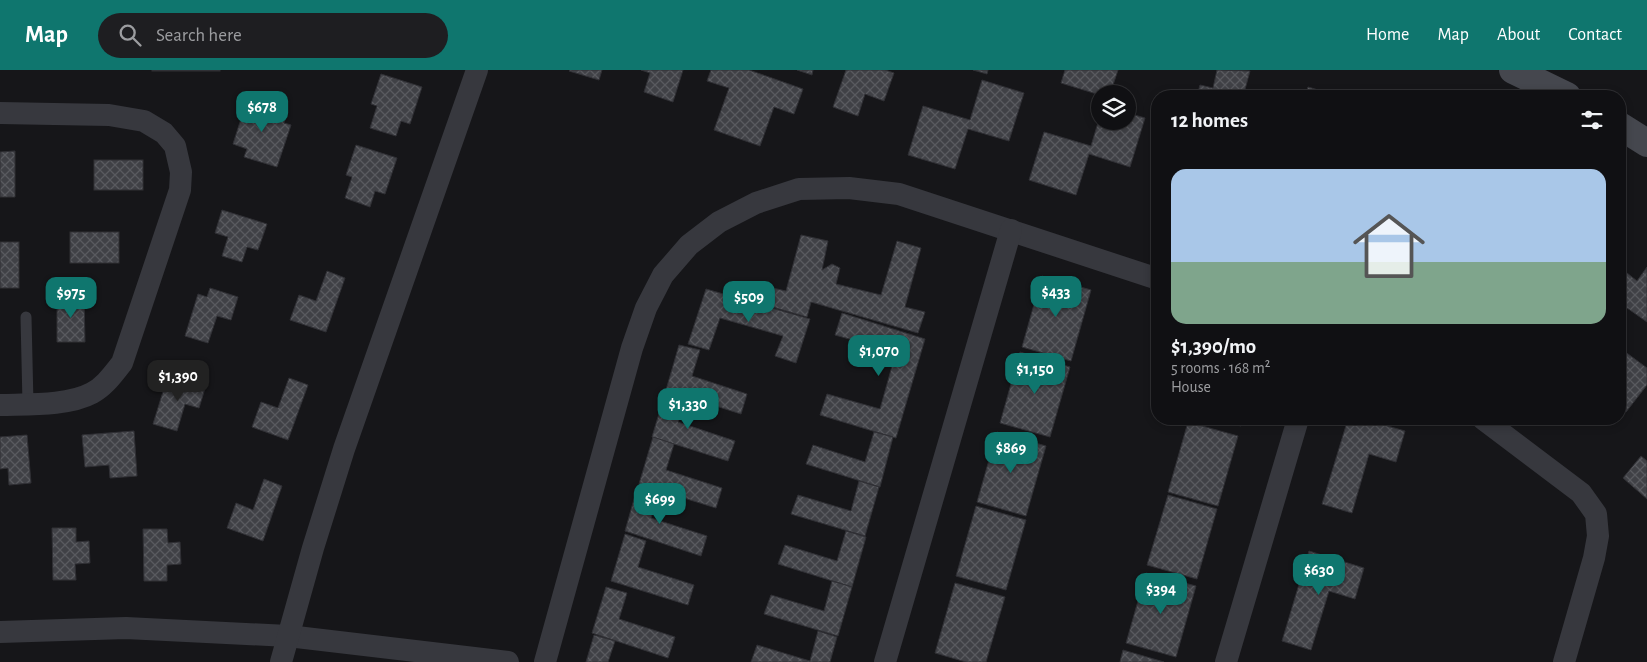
<!DOCTYPE html>
<meta charset="utf-8">
<style>
:root{--surface:#101013;--page:#1e1e21;--text:#f1f3f6;--muted:#9c9da0;--line:#303033;--accent:#0f766e}
body{margin:0;font-family:"Alegreya Sans",sans-serif;background:var(--page);color:var(--text);height:100vh;display:flex;flex-direction:column;font-size:19px;white-space:nowrap}
*{box-sizing:border-box;margin:0}
p{font-size:16px;color:var(--muted)}
.icon{flex:none;width:28px;height:28px;fill:none;stroke:currentColor;stroke-width:2;stroke-linecap:round;stroke-linejoin:round}
.map{position:relative;flex:1;overflow:hidden}
.panel{position:absolute;left:1151px;top:20px;width:475px;height:335px;display:flex;flex-direction:column;background:var(--surface);border-radius:20px;box-shadow:0 2px 8px #0003,0 0 0 1px var(--line)}
.panel>*{flex:none}
.buttons{position:absolute;left:1091px;top:15px;display:grid;gap:10px}
.buttons a{display:grid;place-items:center;width:45px;height:45px;border-radius:50%;background:var(--surface);box-shadow:0 2px 8px #0003,0 0 0 1px var(--line);font-size:25px}
.price{position:absolute;translate:-50% -42px;padding:0 11px;border-radius:10px;background:var(--accent);color:#fff;font-size:16px;line-height:32px;filter:drop-shadow(0 1px 2px #0008)}
.price::after{content:'';position:absolute;left:50%;top:30px;width:15px;height:11px;margin-left:-8px;background:inherit;clip-path:polygon(0 0,100% 0,50% 100%)}
.price.current{background:#222;color:#fff}
ul{padding:0;list-style:none}
li{display:grid;align-content:center;gap:10px;height:265px;padding:0 20px}
li+li{border-top:1px solid var(--line)}
li span{display:grid;place-items:center;height:155px;border-radius:15px;color:#555}
li>.icon{margin-inline-start:auto}
span .icon{width:90px;height:90px;fill:#fffc;stroke-width:1}
li b{font-size:21px}
h2{display:flex;justify-content:space-between;align-items:center;height:60px;padding:0 20px;font-size:21px}
header{display:flex;align-items:center;gap:30px;box-sizing:border-box;height:70px;padding:0 25px;background:var(--accent);color:#fff}
header strong{font-size:24px}
nav{display:flex;gap:28px;margin-inline-start:auto;font-size:18px}
.search{width:350px;height:45px;background:var(--page);display:flex;align-items:center;gap:12px;box-sizing:border-box;padding:0 18px;border-radius:28px;color:var(--muted);font-size:19px}
.map>svg:first-child{display:block}
</style>
<header>
<strong>Map</strong>
<div class="search"><svg class="icon" aria-label="search" viewBox="0 0 24 24"><circle cx="10" cy="10" r="6"/><path d="M15 15l6 6"/></svg>Search here</div>
<nav><a>Home</a><a>Map</a><a>About</a><a>Contact</a></nav>
</header>
<div class="map">
<svg width="1647" height="592" viewBox="0 0 1647 592">
<defs>
<pattern id="building-cross-hatch" width="8" height="8" patternUnits="userSpaceOnUse" patternTransform="scale(1.25)"><rect width="8" height="8" fill="#404146"/><path d="M0 0l8 8M0 8l8-8" fill="none" stroke="#595a5f"/></pattern>
</defs>
<rect width="100%" height="100%" fill="#161619"/>
<g fill="url(#building-cross-hatch)" stroke="#303035">
<rect x="152" y="0" width="68" height="1"/>
<path d="M570,0H602L599,10L569,1Z"/>
<path d="M641,0H683L673,32L644,22L650,3Z"/>
<path d="M711,0H749L803,19L794,44L774,37L760,76L714,60L729,18L707,11Z"/>
<path d="M797,0H813L812,5Z"/>
<path d="M846,0H885L894,3L884,31L865,24L858,46L833,37Z"/>
<path d="M973,0H988L987,4Z"/>
<path d="M1065,0H1118L1110,24H1100V25L1061,13Z"/>
<path d="M1217,0L1250,1L1244,23L1254,26H1197L1200,15L1213,18Z"/>
<path d="M381,4L422,17L410,54L401,51L396,66L370,58L377,36L371,34Z"/>
<path d="M982,10L1024,23L1009,71L968,59L955,99L908,85L923,36L970,50Z"/>
<path d="M1308,17L1339,26H1305Z"/>
<path d="M247,30L287,43L284,53L291,55L277,97L244,87L247,79L233,74Z"/>
<path d="M1128,43L1145,48L1130,97L1089,84L1076,125L1029,110L1044,62L1091,76L1100,46V51H1128Z"/>
<path d="M356,75L397,88L385,124L375,121L370,137L345,128L352,107L346,105Z"/>
<path d="M15,81V127H0V82Z"/>
<rect x="94" y="90" width="49" height="30"/>
<path d="M222,140L267,154L258,180L247,177L242,192L222,186L228,167L215,163Z"/>
<rect x="70" y="162" width="49" height="31"/>
<path d="M801,165L828,171L822,200L832,194L840,198L836,214L881,225L897,171L921,178L905,237L925,242L918,263L811,232L807,247L755,232L759,215L786,221Z"/>
<rect x="0" y="172" width="19" height="46"/>
<path d="M1647,197V252L1620,233V213L1627,203L1637,211Z"/>
<path d="M327,201L345,208L326,262L290,250L299,225L316,231Z"/>
<path d="M1042,206L1091,220L1071,291L1022,277Z"/>
<path d="M210,218L238,227L231,250L217,246L208,273L185,266L198,224L207,227Z"/>
<path d="M706,219L810,249L796,293L775,286L783,266L720,248L709,280L688,274Z"/>
<path d="M84,226L85,272H57V227Z"/>
<path d="M842,243L925,269L896,368L820,345L827,324L880,339L896,282L835,265Z"/>
<path d="M679,275L700,280L692,306L747,324L741,344L666,320Z"/>
<path d="M1620,278L1647,298V315L1626,342L1620,338Z"/>
<path d="M1020,282L1070,297L1050,367L1000,353Z"/>
<path d="M178,306L206,315L199,338L185,334L177,361L153,354L166,312L175,315Z"/>
<path d="M289,308L308,315L288,370L252,357L261,332L278,338Z"/>
<path d="M666,320L687,326L678,352L735,371L728,391L652,367Z"/>
<path d="M1214,349H1243L1241,356Z"/>
<path d="M1348,349H1363L1405,361L1396,392L1369,384L1352,443L1322,434Z"/>
<path d="M1188,352L1238,366L1218,436L1168,422Z"/>
<path d="M134,361L137,406L110,408L109,395L85,397L82,365Z"/>
<path d="M874,362L893,367L880,417L806,394L813,375L865,392Z"/>
<path d="M997,362L1046,376L1026,446L977,432Z"/>
<path d="M27,365L31,413L9,415L8,398L0,399V367Z"/>
<path d="M653,367L674,374L666,400L722,418L716,438L639,414Z"/>
<path d="M1641,386L1647,391V429L1623,408Z"/>
<path d="M264,409L282,416L263,471L227,458L236,433L253,440Z"/>
<path d="M859,411L879,417L865,466L791,444L798,425L851,441Z"/>
<path d="M638,415L659,422L651,448L707,466L701,486L625,461Z"/>
<path d="M1168,425L1217,439L1197,509L1147,495Z"/>
<path d="M976,436L1026,450L1006,520L956,506Z"/>
<path d="M52,458H76V472L89,471L90,493L75,494L76,510H53Z"/>
<path d="M143,459H167L168,473L180,472L181,494L167,495V511H144Z"/>
<path d="M846,461L866,467L852,517L778,494L785,475L837,491Z"/>
<path d="M625,464L646,471L638,497L694,515L688,535L611,511Z"/>
<path d="M1309,481L1364,498L1355,529L1329,521L1311,580L1282,571Z"/>
<path d="M1146,503L1196,516L1176,587L1126,573Z"/>
<path d="M832,511L852,517L838,566L764,544L771,525L824,541Z"/>
<path d="M955,513L1005,527L986,592H966L935,583Z"/>
<path d="M606,517L627,523L619,549L675,567L668,588L592,563Z"/>
<path d="M818,561L837,567L830,592H751L757,575L810,591Z"/>
<path d="M594,565L615,571L608,592H586Z"/>
<path d="M1123,580L1164,592H1120Z"/>
</g>
<g fill="none" stroke-linecap="round" stroke-linejoin="round">
<path stroke="#37383e" stroke-width="11" d="M26,247L28,334"/>
<g stroke="#37383e" stroke-width="22">
<path d="M0,43L109,45L144,51L164,63L175,76L181,102L180,120L122,293C113,304 105,316 92,323C68,336 27,334 0,335"/>
<path d="M1483,349L1581,423L1596,444L1598,466L1594,488L1564,592"/>
<path d="M0,562L126,558L288,566L508,592"/>
<path d="M281,592L313,478L344,379L477,0"/>
<path d="M545,592L632,278L646,238L663,205L689,175L719,152L756,133L799,119L849,118L899,124L1158,209"/>
<path d="M885,592L1011,160"/>
<path d="M1226,592L1298,349"/>
</g>
<g stroke="#45474e" stroke-width="28">
<path d="M1513,0L1567,26"/>
<path d="M1620,56L1647,73"/>
</g>
</g>
</svg>
<div class="buttons">
<a><svg class="icon" aria-label="layers" viewBox="0 0 24 24"><path d="M12 4l9 5-9 5-9-5zM3 14l9 5 9-5"/></svg></a>
</div>
<b class="price" style="left:262px;top:63px">$678</b>
<b class="price" style="left:1056px;top:248px">$433</b>
<b class="price" style="left:71px;top:249px">$975</b>
<b class="price" style="left:749px;top:253px">$509</b>
<b class="price" style="left:879px;top:307px">$1,070</b>
<b class="price" style="left:1035px;top:325px">$1,150</b>
<b class="price current" style="left:178px;top:332px">$1,390</b>
<b class="price" style="left:688px;top:360px">$1,330</b>
<b class="price" style="left:1011px;top:404px">$869</b>
<b class="price" style="left:660px;top:455px">$699</b>
<b class="price" style="left:1319px;top:526px">$630</b>
<b class="price" style="left:1161px;top:545px">$394</b>
<section class="panel">
<h2>12 homes<svg class="icon" aria-label="filters" viewBox="0 0 24 24"><path d="M4 7h16M4 17h16"/><circle cx="9" cy="7" r="2"/><circle cx="15" cy="17" r="2"/></svg></h2>
<ul>
<li><span style="background:linear-gradient(#a9c7e8 60%,#7fa58c 0)"><svg class="icon" aria-label="home" viewBox="0 0 24 24"><path d="M3 11l9-7 9 7M6 9v11h12V9"/></svg></span><div><b>$1,390/mo</b><p>5 rooms · 168 m²</p><p>House</p></div></li>
</ul>
</section>
</div>
